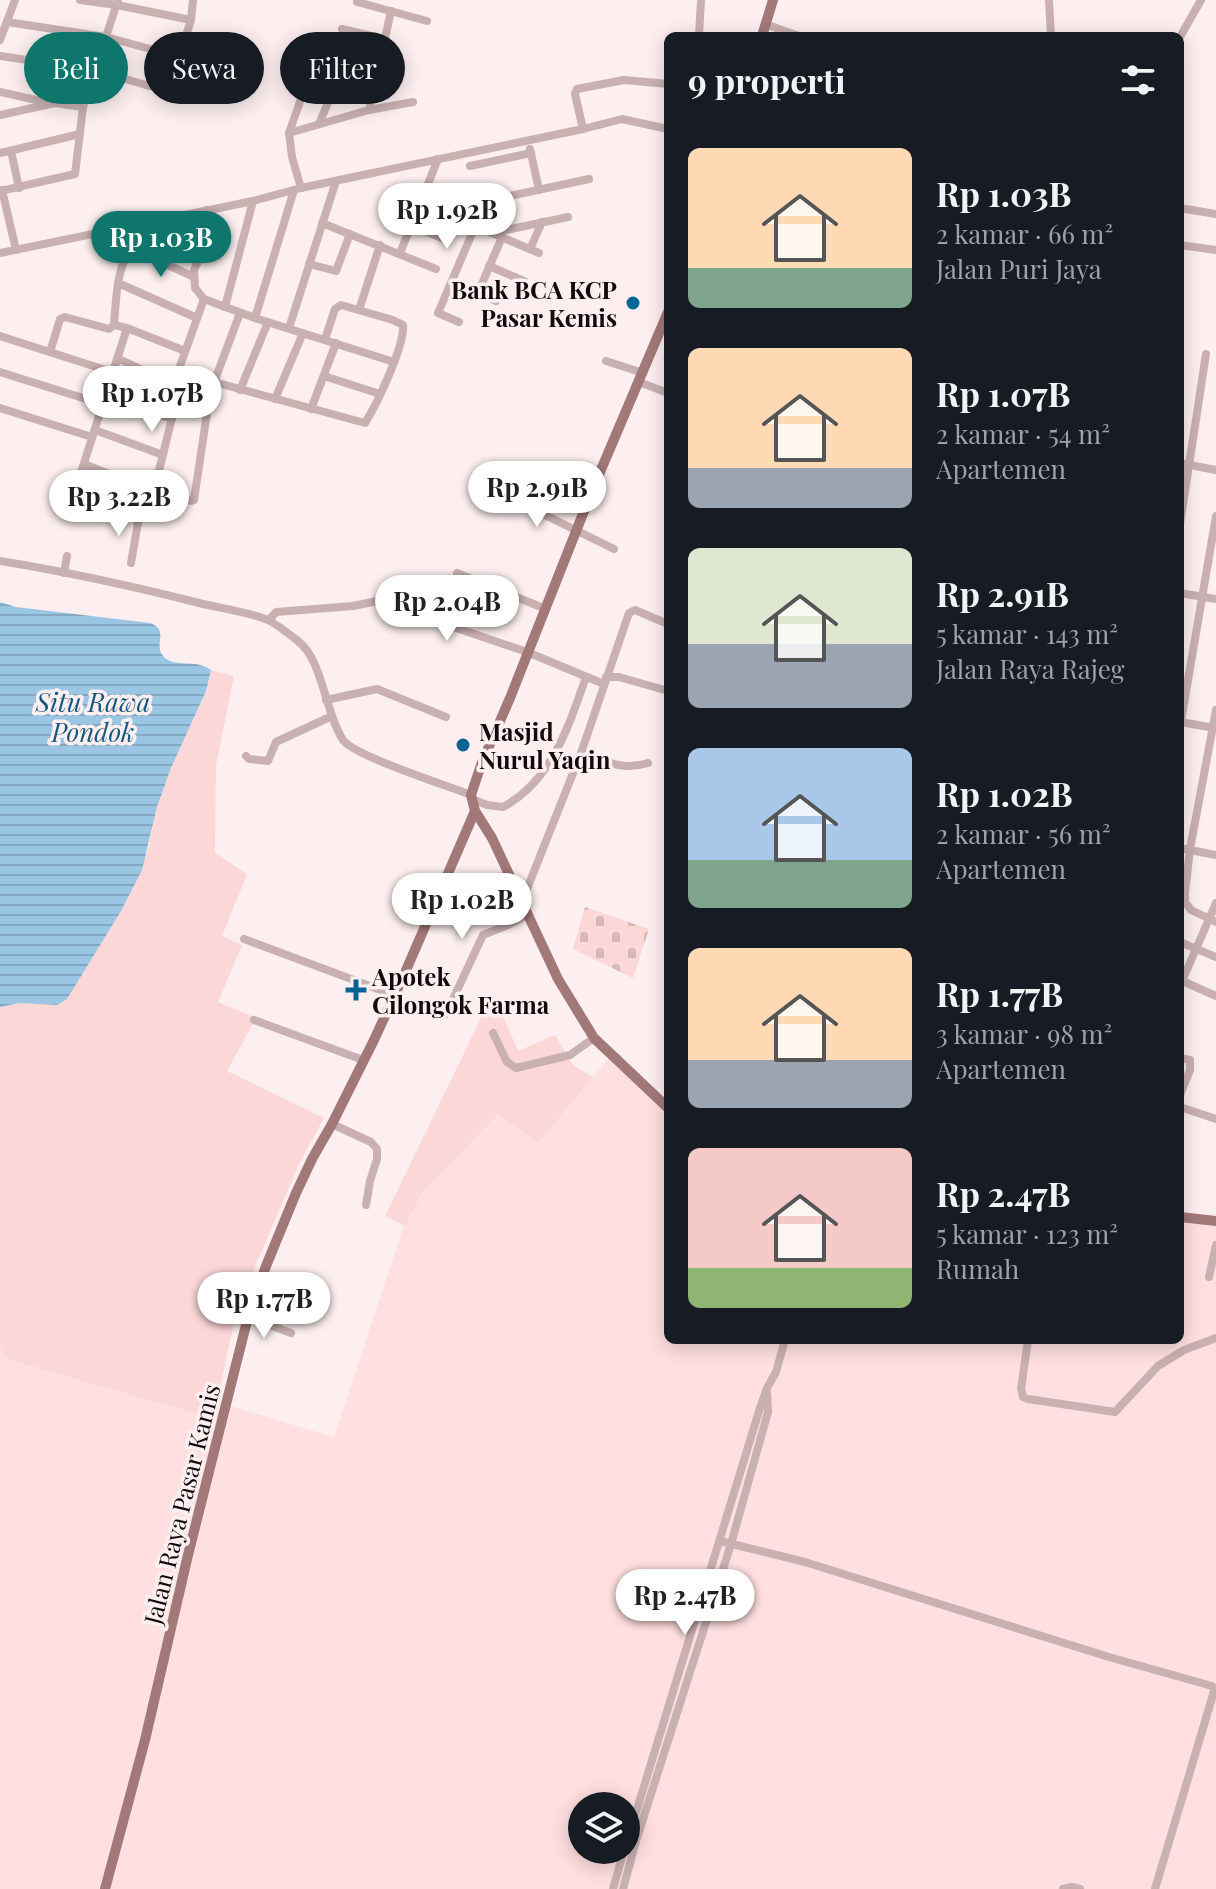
<!DOCTYPE html>
<html lang="id">
<meta charset="utf-8">
<style>
:root{--surface:#171b24;--page:#20242c;--text:#f1f3f6;--muted:#9ea1a6;--accent:#0f766e}
body{margin:0;font-family:"Playfair Display",serif;background:var(--page);color:var(--text);height:100vh;display:flex;flex-direction:column;font-size:30px;white-space:nowrap}
*{box-sizing:border-box;margin:0}
p{font-size:26px;color:var(--muted)}
.icon{flex:none;width:44px;height:44px;fill:none;stroke:currentColor;stroke-width:2;stroke-linecap:round;stroke-linejoin:round}
.map{position:relative;flex:1;overflow:hidden}
.side{position:absolute;left:664px;top:32px;width:520px;height:1312px;display:flex;flex-direction:column;background:var(--surface);border-radius:12px;box-shadow:0 4px 20px #0003}
.side>*{flex:none}
.top-card{position:absolute;left:24px;top:32px;width:520px;height:72px;display:flex;gap:16px}
.fabs{position:absolute;left:568px;top:1792px;display:grid;gap:16px}
.fabs a{display:grid;place-items:center;width:72px;height:72px;border-radius:50%;background:var(--surface);box-shadow:0 4px 20px #0003;font-size:40px}
.price{position:absolute;translate:-50% -68px;padding:0 18px;border-radius:28px;background:#fff;color:#222;font-size:26px;line-height:52px;filter:drop-shadow(0 2px 4px #0008)}
.price::after{content:'';position:absolute;left:50%;top:48px;width:24px;height:18px;margin-left:-12px;background:inherit;clip-path:polygon(0 0,100% 0,50% 100%)}
.price.selected{background:var(--accent);color:#fff}
ul{padding:0;list-style:none}
li{display:flex;align-items:center;gap:24px;height:200px;padding:0 24px}
li span{display:grid;place-items:center;flex:none;width:224px;height:160px;border-radius:12px;color:#555}
li>.icon{margin-inline-start:auto}
span .icon{width:96px;height:96px;fill:#fffc;stroke-width:1}
li b{font-size:34px}
h2{display:flex;justify-content:space-between;align-items:center;height:96px;padding:0 24px;font-size:34px}
.pill{padding:0 28px;border-radius:36px;background:var(--surface);box-shadow:0 4px 20px #0003;font-size:28px;line-height:72px}
.pill.selected{background:var(--accent);color:#fff}
.map>svg:first-child{display:block}
</style>
<div class="map">
<svg width="1216" height="1889" viewBox="0 0 1216 1889">
<defs>
<pattern id="cemetery-stones" width="16" height="16" patternUnits="userSpaceOnUse" patternTransform="scale(2)"><rect width="16" height="16" fill="#fcd7d8"/><path d="M2 7V4a2 2 0 0 1 4 0v3zM10 15v-3a2 2 0 0 1 4 0v3z" fill="#d7b7b8"/></pattern>
<pattern id="water-rules" width="6" height="5" patternUnits="userSpaceOnUse" patternTransform="scale(2)"><rect width="6" height="5" fill="#9ac5e3"/><path d="M0 2.5h6" fill="none" stroke="#84a8c1"/></pattern>
</defs>
<rect width="100%" height="100%" fill="#fdefef"/>
<path fill="#ffdfe0" fill-rule="evenodd" d="M608,1059L668,1112V1340H1180V1220L1216,1224V1889H0V1348L10,1360L210,1418L217,1402L334,1437L404,1226L424,1190L498,1113L538,1143ZM582,1806H626V1850H582Z"/>
<g fill="#fcd7d8">
<path d="M211,670L234,676L216,765L215,853L247,874L222,936L242,945L218,1002L256,1018L227,1071L324,1118L299,1164L249,1281L237,1280L231,1301L238,1304L217,1402L210,1418L10,1360L0,1348V1007L19,1003L57,1005L147,854L157,807L171,768L206,691Z"/>
<path d="M484,1012L504,1018L518,1051L555,1035L573,1065L593,1077L538,1143L498,1114L424,1190L405,1226L385,1216Z"/>
</g>
<path fill="url(#cemetery-stones)" d="M585,907L649,929L633,978L573,949Z"/>
<path fill="url(#water-rules)" d="M0,602L16,607L150,623C170,630 153,644 163,656C174,669 195,658 211,670L206,691L171,768L157,807L142,870L121,911L67,999L57,1005L19,1003L0,1007Z"/>
<g fill="none" stroke-linecap="round" stroke-linejoin="round">
<g stroke="#c9b0b1" stroke-width="8">
<path d="M80,0L117,5L191,20"/>
<path d="M1049,0L1051,36"/>
<path d="M357,2L427,21"/>
<path d="M7,22L106,37L180,57"/>
<path d="M765,24L799,36"/>
<path d="M342,29L384,39"/>
<path d="M699,36L701,0"/>
<path d="M1180,37L1201,0"/>
<path d="M0,40L15,0"/>
<path d="M0,56L95,70L166,91L169,88L191,20L193,0"/>
<path d="M0,92L45,102"/>
<path d="M369,110L391,11"/>
<path d="M0,115L55,103L83,107"/>
<path d="M319,124L343,67"/>
<path d="M583,129L575,94L577,89L624,80L668,84"/>
<path d="M289,133L369,110L413,102"/>
<path d="M530,149L539,190"/>
<path d="M11,151L19,188"/>
<path d="M0,153L80,134"/>
<path d="M470,166L531,153"/>
<path d="M301,188L292,157L289,133L315,59L377,75"/>
<path d="M2,190L16,250"/>
<path d="M0,191L75,174L83,107L118,0"/>
<path d="M425,193L457,208"/>
<path d="M1180,208L1216,214"/>
<path d="M207,210L208,240L194,270L195,288L204,299L255,318L394,362"/>
<path d="M322,223L436,269"/>
<path d="M412,226L447,240"/>
<path d="M475,226L539,253"/>
<path d="M492,233L568,217"/>
<path d="M1180,245L1216,250"/>
<path d="M530,249L542,222"/>
<path d="M0,253L253,201L301,188L583,129L622,119L668,129"/>
<path d="M400,253L438,159"/>
<path d="M309,264L336,271L350,234"/>
<path d="M489,266L524,281"/>
<path d="M118,283L197,318"/>
<path d="M449,287L470,296"/>
<path d="M496,301L478,293L502,237"/>
<path d="M225,307L253,201"/>
<path d="M359,310L380,245"/>
<path d="M255,318L294,190"/>
<path d="M459,322L438,313L486,201L589,179"/>
<path d="M114,325C116,301 116,269 131,249L138,251L194,277"/>
<path d="M127,328L78,482L81,489L137,511L139,517L131,563"/>
<path d="M289,328L336,181"/>
<path d="M0,336L112,372"/>
<path d="M50,352L60,319L65,317L109,329L114,325L127,328L185,351"/>
<path d="M117,358L155,376L210,393"/>
<path d="M606,361L637,371H643"/>
<path d="M0,372L102,404"/>
<path d="M324,376L380,394"/>
<path d="M214,382L365,423C377,404 405,345 403,325L393,320L341,305L335,309L325,339"/>
<path d="M639,382L668,393"/>
<path d="M174,383L204,299"/>
<path d="M240,390L268,322"/>
<path d="M105,395L172,419"/>
<path d="M275,399L303,333"/>
<path d="M0,408L92,437"/>
<path d="M311,409L336,343"/>
<path d="M95,430L163,455"/>
<path d="M1180,463L1216,470"/>
<path d="M84,464C120,479 154,490 191,501L194,500L210,393L240,313"/>
<path d="M474,480L614,549"/>
<path d="M154,491L180,385"/>
<path d="M1180,524L1206,354"/>
<path d="M0,561C68,572 136,587 203,604C221,608 252,613 268,620C278,625 289,634 298,641C323,660 325,713 343,740C354,756 449,786 471,795"/>
<path d="M64,573L67,556"/>
<path d="M457,573L546,609"/>
<path d="M1180,593L1216,599"/>
<path d="M269,620L276,612L353,606L377,601L527,652L604,684"/>
<path d="M606,677H619L668,691"/>
<path d="M326,700L377,689L446,717"/>
<path d="M1216,710L1190,849L1185,893V902L1191,910L1216,922"/>
<path d="M1180,722L1215,728"/>
<path d="M1180,727L1216,516"/>
<path d="M581,753C604,761 623,771 648,763"/>
<path d="M246,756L249,759L268,761L276,742L332,716"/>
<path d="M472,799L487,805L503,807C552,781 569,725 586,677"/>
<path d="M1180,848L1216,855"/>
<path d="M521,898L527,889L581,753L629,613L635,610L668,624"/>
<path d="M244,939L394,995"/>
<path d="M1180,942L1216,957"/>
<path d="M1180,980L1216,996"/>
<path d="M1182,981L1216,903"/>
<path d="M446,1014L483,935L508,925L527,915"/>
<path d="M254,1020L363,1060"/>
<path d="M493,1033L507,1062L516,1068L570,1055L594,1038"/>
<path d="M1180,1058L1190,1060V1070L1180,1095"/>
<path d="M1180,1107L1216,1119"/>
<path d="M332,1124L371,1142L377,1149V1159L370,1181L366,1205"/>
<path d="M1209,1277L1216,1245"/>
<path d="M248,1317L291,1333"/>
<path d="M1028,1340L1021,1389L1023,1397L1028,1399L1115,1412L1158,1366L1184,1350L1216,1338"/>
<path d="M720,1541L805,1562L1109,1657L1212,1686L1214,1689L1212,1698L1155,1889"/>
<path d="M626,1845L760,1408L767,1388L776,1372L785,1340"/>
<path d="M613,1889L624,1850"/>
<path d="M623,1889L636,1841L731,1544L768,1412L767,1393"/>
<path d="M1063,1889L1072,1887L1080,1889"/>
</g>
<g stroke="#a37879" stroke-width="10">
<path d="M762,36L773,0"/>
<path d="M668,312L592,491L510,698L481,765L471,795L475,811L492,838L558,979L594,1038L668,1108"/>
<path d="M1180,1217L1216,1221"/>
<path d="M105,1889L145,1740L188,1555L248,1317L266,1266L296,1193L312,1159L332,1124L374,1040L404,975L475,811"/>
</g>
</g>
<g fill="#066494" stroke="#fdefef" stroke-width="3">
<circle cx="633" cy="303" r="8"/>
<circle cx="463" cy="745" r="8"/>
<path d="M352 978h8v8h8v8h-8v8h-8v-8h-8v-8h8z"/>
</g>
<g text-anchor="middle" dominant-baseline="central" stroke-width="7" stroke-linejoin="round" paint-order="stroke">
<g font-size="24" font-weight="bold" fill="#120b0b" stroke="#fdefef" text-anchor="start">
<text x="617" y="289" text-anchor="end">Bank BCA KCP<tspan x="617" dy="28">Pasar Kemis</tspan></text>
<text x="479" y="731">Masjid<tspan x="479" dy="28">Nurul Yaqin</tspan></text>
<text x="372" y="976">Apotek<tspan x="372" dy="28">Cilongok Farma</tspan></text>
</g>
<g font-size="24" fill="#120b0b" stroke="#fdefef">
<text transform="translate(181 1504) rotate(-76)">Jalan Raya Pasar Kamis</text>
</g>
<g font-size="26" font-style="italic" fill="#135981" stroke="#fdefef">
<text x="93" y="701">Situ Rawa<tspan x="93" dy="30">Pondok</tspan></text>
</g>
</g>
</svg>
<div class="fabs">
<a><svg class="icon" aria-label="layers" viewBox="0 0 24 24"><path d="M12 4l9 5-9 5-9-5zM3 14l9 5 9-5"/></svg></a>
</div>
<b class="price" style="left:447px;top:251px">Rp 1.92B</b>
<b class="price selected" style="left:161px;top:279px">Rp 1.03B</b>
<b class="price" style="left:152px;top:434px">Rp 1.07B</b>
<b class="price" style="left:537px;top:529px">Rp 2.91B</b>
<b class="price" style="left:119px;top:538px">Rp 3.22B</b>
<b class="price" style="left:447px;top:643px">Rp 2.04B</b>
<b class="price" style="left:462px;top:941px">Rp 1.02B</b>
<b class="price" style="left:264px;top:1340px">Rp 1.77B</b>
<b class="price" style="left:685px;top:1637px">Rp 2.47B</b>
<div class="top-card">
<a class="pill selected">Beli</a>
<a class="pill">Sewa</a>
<a class="pill">Filter</a>
</div>
<section class="side">
<h2>9 properti<svg class="icon" aria-label="filters" viewBox="0 0 24 24"><path d="M4 7h16M4 17h16"/><circle cx="9" cy="7" r="2"/><circle cx="15" cy="17" r="2"/></svg></h2>
<ul>
<li><span style="background:linear-gradient(#ffd9b3 75%,#7fa58c 0)"><svg class="icon" aria-label="home" viewBox="0 0 24 24"><path d="M3 11l9-7 9 7M6 9v11h12V9"/></svg></span><div><b>Rp 1.03B</b><p>2 kamar · 66 m²</p><p>Jalan Puri Jaya</p></div></li>
<li><span style="background:linear-gradient(#ffd9b3 75%,#9aa5b1 0)"><svg class="icon" aria-label="home" viewBox="0 0 24 24"><path d="M3 11l9-7 9 7M6 9v11h12V9"/></svg></span><div><b>Rp 1.07B</b><p>2 kamar · 54 m²</p><p>Apartemen</p></div></li>
<li><span style="background:linear-gradient(#dfe7d0 60%,#9aa5b1 0)"><svg class="icon" aria-label="home" viewBox="0 0 24 24"><path d="M3 11l9-7 9 7M6 9v11h12V9"/></svg></span><div><b>Rp 2.91B</b><p>5 kamar · 143 m²</p><p>Jalan Raya Rajeg</p></div></li>
<li><span style="background:linear-gradient(#a9c7e8 70%,#7fa58c 0)"><svg class="icon" aria-label="home" viewBox="0 0 24 24"><path d="M3 11l9-7 9 7M6 9v11h12V9"/></svg></span><div><b>Rp 1.02B</b><p>2 kamar · 56 m²</p><p>Apartemen</p></div></li>
<li><span style="background:linear-gradient(#ffd9b3 70%,#9aa5b1 0)"><svg class="icon" aria-label="home" viewBox="0 0 24 24"><path d="M3 11l9-7 9 7M6 9v11h12V9"/></svg></span><div><b>Rp 1.77B</b><p>3 kamar · 98 m²</p><p>Apartemen</p></div></li>
<li><span style="background:linear-gradient(#f6c9c9 75%,#8fb573 0)"><svg class="icon" aria-label="home" viewBox="0 0 24 24"><path d="M3 11l9-7 9 7M6 9v11h12V9"/></svg></span><div><b>Rp 2.47B</b><p>5 kamar · 123 m²</p><p>Rumah</p></div></li>
</ul>
</section>
</div>
